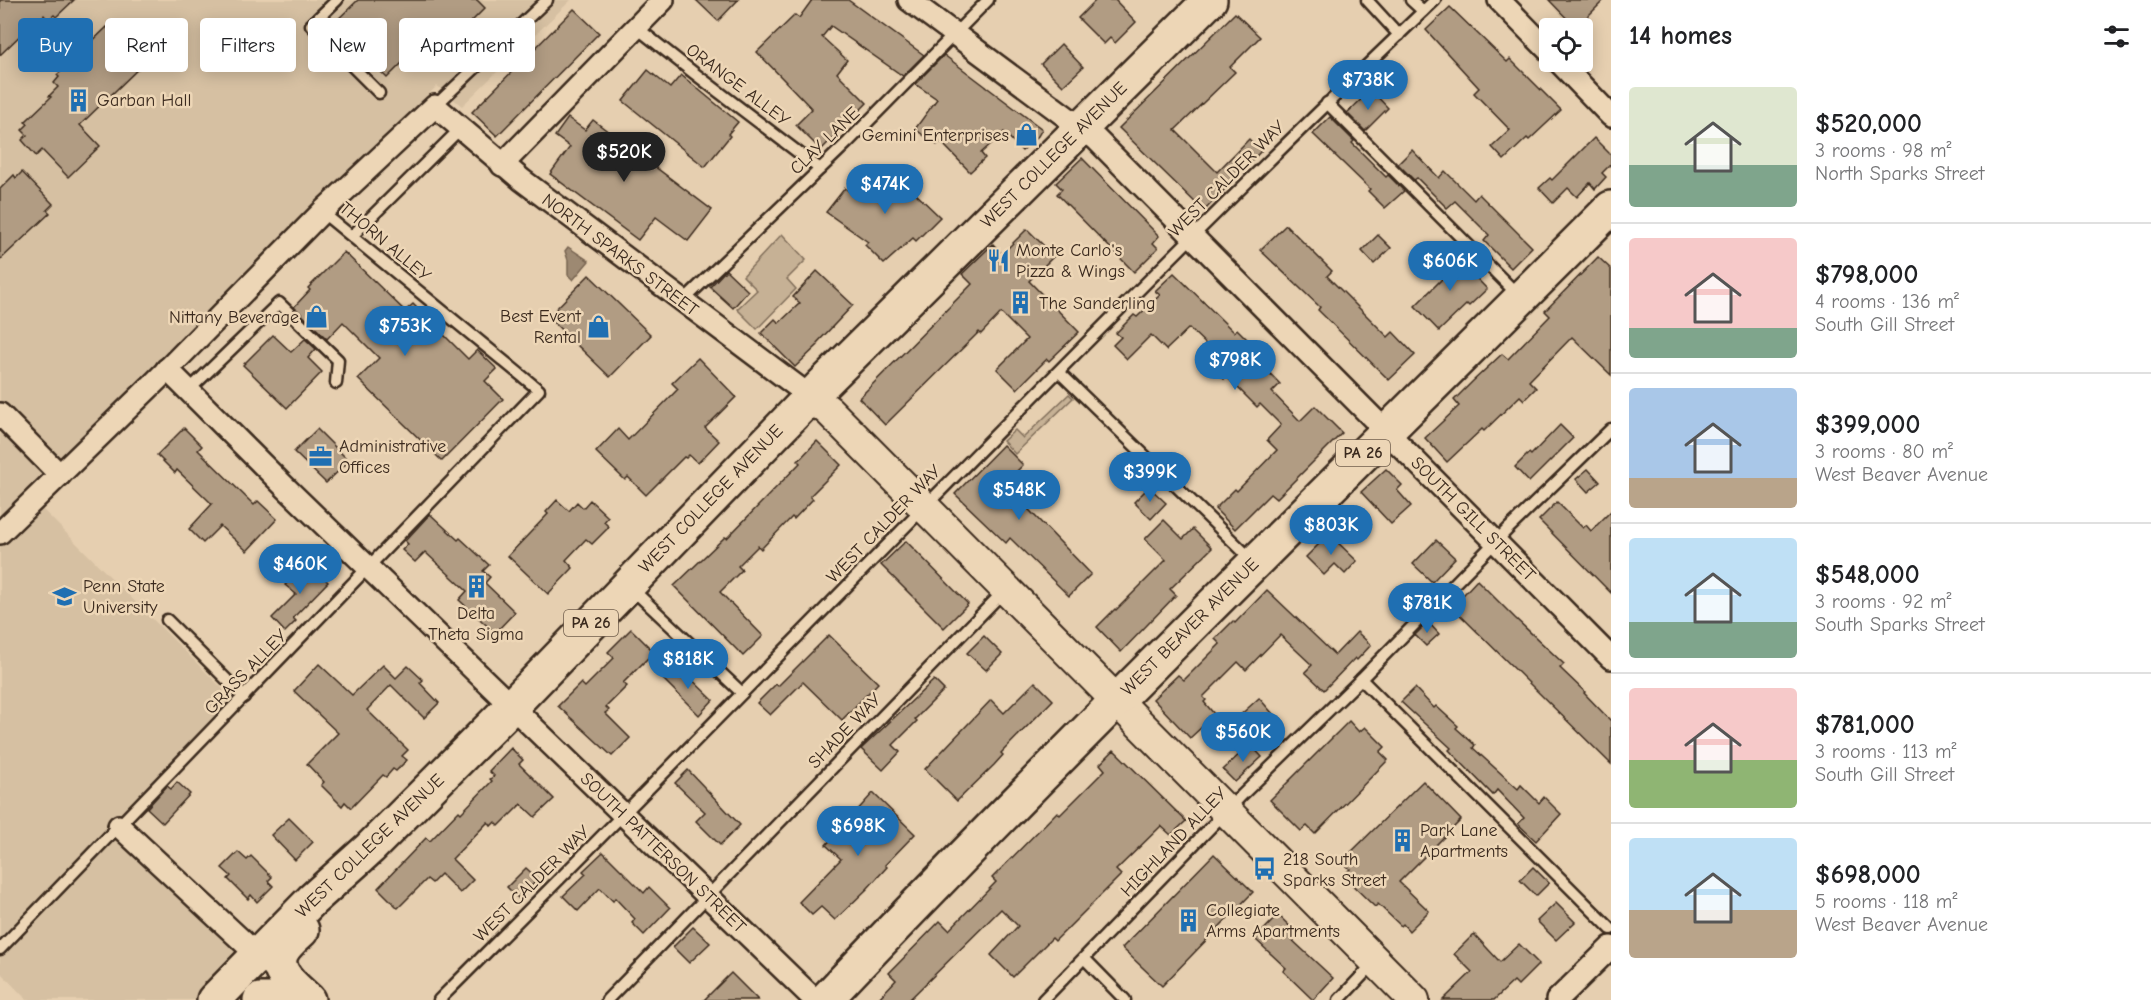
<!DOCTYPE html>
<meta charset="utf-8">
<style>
:root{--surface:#fff;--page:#f6f6f6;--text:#202124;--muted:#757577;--line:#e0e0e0;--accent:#1f6fb2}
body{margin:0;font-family:"Comic Neue",sans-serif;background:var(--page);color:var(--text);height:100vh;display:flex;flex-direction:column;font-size:22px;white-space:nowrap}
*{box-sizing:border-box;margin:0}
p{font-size:20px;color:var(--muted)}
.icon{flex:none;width:33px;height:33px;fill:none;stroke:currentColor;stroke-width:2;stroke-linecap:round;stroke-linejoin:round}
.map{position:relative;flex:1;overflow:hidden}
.details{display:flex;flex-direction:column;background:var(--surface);width:540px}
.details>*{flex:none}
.banner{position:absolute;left:18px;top:18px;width:570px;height:54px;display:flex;gap:12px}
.fabs{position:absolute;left:1539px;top:18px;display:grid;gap:12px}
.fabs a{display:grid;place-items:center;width:54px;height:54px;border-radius:6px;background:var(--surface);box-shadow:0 3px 15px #0003;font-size:30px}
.price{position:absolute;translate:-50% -51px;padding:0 14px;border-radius:21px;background:var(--accent);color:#fff;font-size:20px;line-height:39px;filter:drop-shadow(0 2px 3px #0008)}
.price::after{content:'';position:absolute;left:50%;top:36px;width:18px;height:14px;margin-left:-9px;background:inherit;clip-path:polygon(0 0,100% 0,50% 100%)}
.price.current{background:#222;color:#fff}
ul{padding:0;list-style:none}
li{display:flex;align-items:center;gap:18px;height:150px;padding:0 18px}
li+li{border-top:2px solid var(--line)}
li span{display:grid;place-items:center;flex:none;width:168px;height:120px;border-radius:6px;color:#555}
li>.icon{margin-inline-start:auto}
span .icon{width:72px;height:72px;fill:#fffc;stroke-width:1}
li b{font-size:26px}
h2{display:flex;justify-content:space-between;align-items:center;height:72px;padding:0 18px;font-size:26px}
.chip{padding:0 21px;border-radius:6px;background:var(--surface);box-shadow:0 3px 15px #0003;font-size:21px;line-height:54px}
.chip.current{background:var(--accent);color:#fff}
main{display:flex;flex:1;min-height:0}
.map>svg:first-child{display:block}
</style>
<main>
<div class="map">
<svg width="1611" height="1000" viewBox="0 0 1611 1000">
<rect width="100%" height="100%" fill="#e6cfb0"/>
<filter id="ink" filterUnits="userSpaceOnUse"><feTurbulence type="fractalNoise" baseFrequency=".0167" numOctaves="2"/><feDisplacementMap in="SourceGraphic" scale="12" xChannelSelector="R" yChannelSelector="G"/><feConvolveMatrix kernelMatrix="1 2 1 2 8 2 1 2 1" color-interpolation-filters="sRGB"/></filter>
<g filter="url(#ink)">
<path fill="#d6c0a2" d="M0,0H571L462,106L437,86L27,494L233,699L107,827L240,957L207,1000H27L0,972Z"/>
<g fill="#c6b195" stroke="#806e5a" stroke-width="1.5">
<path d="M782,234L806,260L787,279L796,289L757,329L737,309L757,290L743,276Z"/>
<path d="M1069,394L1073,398L1015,454L1003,441L1015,430L1023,438Z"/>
</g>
<path fill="#9d8972" stroke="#766350" stroke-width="1.5" d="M568,247L589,261L573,280L568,275V260L565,251Z"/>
<g fill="#b19c83" stroke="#3b2a1e" stroke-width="1.5">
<path d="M0,0H74L56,17L54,15L48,20L44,15L35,24L34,22L0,55Z"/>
<path d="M358,0H477L485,8L447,46L433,32L387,78L333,24Z"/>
<path d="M696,0H738L718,21Z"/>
<path d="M812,0H848L924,55L903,76L831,26L822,37L847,60L837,73L867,103L821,150L796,125L812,109L757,52L795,15L799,18Z"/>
<path d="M1096,0H1115L1136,22L1115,43L1110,38L1104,44L1078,18Z"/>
<path d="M1549,0H1604L1576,28Z"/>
<path d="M1450,7L1507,62L1510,59L1561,110L1529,140L1527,138L1504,160L1492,147L1510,130L1474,93L1479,88L1426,30Z"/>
<path d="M574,9L599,33L497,136L472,112Z"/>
<path d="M1235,13L1260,37L1230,67L1235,72L1175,130L1217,172L1249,139L1261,151L1204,211L1119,128Z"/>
<path d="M115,24L146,56L140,62L143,64L80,125L100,146L68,177L42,150L36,156L22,140L27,135L22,130L28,124L25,122L51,97L49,96L58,87L54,83L59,77L57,75L107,27L109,30Z"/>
<path d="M1061,44L1083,67L1063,86L1041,64Z"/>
<path d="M944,55L1042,129L1038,136L1022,151L1004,132L981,153L985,158L970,172L940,141L937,145L915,129L937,99L915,84Z"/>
<path d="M648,70L670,88L681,75L738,122L728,134L730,136L705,167L623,101Z"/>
<path d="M1371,90L1388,108L1365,131L1347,113Z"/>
<path d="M1330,117L1354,141L1352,143L1386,177L1388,175L1404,191L1385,208L1368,191L1370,189L1313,134Z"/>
<path d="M568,118L585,130L593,120L712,210L688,241L656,217L638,240L550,174L570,147L555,136Z"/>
<path d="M1594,138L1611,155V164L1602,173L1606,177L1595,189L1590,183L1577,197L1568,188L1553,203L1539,188L1550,178L1552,180Z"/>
<path d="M1412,150L1439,178L1445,171L1474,200L1479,194L1532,247L1511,268L1484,241L1489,235L1455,201L1447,208L1417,178L1414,180L1398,164Z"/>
<path d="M1082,158L1159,236L1153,243L1158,248L1134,272L1057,194L1062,189L1056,183Z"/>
<path d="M888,167L940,217L916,241L913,238L884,264L865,245L868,242L826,212L845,188L858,198Z"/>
<path d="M22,172L53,204L47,210L50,213L0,260V189L14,175L16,178Z"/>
<path d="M1286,225L1332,271L1327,276L1388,337L1393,332L1415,355L1389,380L1318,310L1320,307L1260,250Z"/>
<path d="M1027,229L1054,256L1029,281L1079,332L1049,361L1047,359L1017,389L997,369L1027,339L1001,313L981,334L979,332L885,425L859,398L972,284L962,274L993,244L1002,254Z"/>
<path d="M1378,235L1391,248L1374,264L1362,251Z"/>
<path d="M344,252L405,311L413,304L468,359L477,350L497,369L485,381L503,399L442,461L358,379L379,358L343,322L327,339L294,307L310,290L308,288Z"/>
<path d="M1451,252L1487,289L1469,306L1467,304L1439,331L1415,306L1442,279L1433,269Z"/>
<path d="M1598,257L1611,269V375L1572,337L1529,381L1536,388L1524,400L1520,396L1484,431L1482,429L1447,462L1425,438L1459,406L1454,400L1473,381L1502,354L1508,359L1550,316L1545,311Z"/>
<path d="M726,270L748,291L733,308L710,287Z"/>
<path d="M817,271L853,305L817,343L818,345L795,367L761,333L775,319L779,323L800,303L793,297Z"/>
<path d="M1174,273L1234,332L1237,329L1255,347L1250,353L1280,384L1272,392L1300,421L1315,406L1342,433L1276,499L1270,494L1235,529L1215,509L1235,489L1237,491L1277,450L1267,440L1281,425L1260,404L1257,407L1226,376L1224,379L1206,360L1214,352L1189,328L1166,350L1151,335L1127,359L1113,345L1121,337L1116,333L1134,315L1137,317L1160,295L1155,291Z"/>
<path d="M589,275L651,335L610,377L548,317Z"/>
<path d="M273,335L291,352L305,339L316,349L308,358L322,372L287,408L243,365Z"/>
<path d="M698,358L736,397L705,428L719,441L698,463L689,455L686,458L684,457L646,495L628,477L625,480L596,452L618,429L628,440L678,389L672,383Z"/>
<path d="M1560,425L1573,438L1529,482L1515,467L1529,453L1531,455Z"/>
<path d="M184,428L202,446L198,450L254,505L258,501L277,519L247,551L220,526L203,543L189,529L212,504L177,470L175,473L157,455Z"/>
<path d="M317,429L349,461L326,483L294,452Z"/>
<path d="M817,441L841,465L810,496L813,499L794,519L792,517L761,549L758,546L738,566L742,570L720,592L763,636L743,656L674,586L725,537L727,538L800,463L798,461Z"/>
<path d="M1003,445L1023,465L1004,484L1091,574L1069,596L1010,538L1006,543L955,494Z"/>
<path d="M1386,469L1402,485L1397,490L1411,506L1391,524L1361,492Z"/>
<path d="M1588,469L1600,482L1588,492L1576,479Z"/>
<path d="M1149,487L1166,503L1151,519L1134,502Z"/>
<path d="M557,500L569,511L577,502L583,508L590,500L608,517L604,522L609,527L592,544L586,539L566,560L573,568L548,594L508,556L548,514L546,512Z"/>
<path d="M1557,502L1583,528L1586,525L1591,531L1611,511V593L1539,520Z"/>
<path d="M430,514L458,540L460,538L489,565L483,571L490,577L485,583L515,612L495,633L459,600L467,591L425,552L415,562L402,550L408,544L405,541Z"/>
<path d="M1164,520L1183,539L1193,529L1212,548L1170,589L1176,595L1121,652L1097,627L1115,609L1116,610L1166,560L1145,539Z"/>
<path d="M1329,534L1357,561L1345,574L1335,564L1324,575L1306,557Z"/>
<path d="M1436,540L1455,558L1432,582L1413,564Z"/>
<path d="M906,541L968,604L944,628L881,565Z"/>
<path d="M307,562L328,582L293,618L296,621L285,632L272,618L296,594L285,585Z"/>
<path d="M1477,580L1515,618L1564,664L1560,668L1585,692L1584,693L1611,721V764L1452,607Z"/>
<path d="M1267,590L1335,655L1357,632L1371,645L1357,660L1355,658L1324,690L1305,672L1312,665L1280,635L1246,670L1238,662L1203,697L1206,700L1204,702L1215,715L1190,738L1153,699L1178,675L1184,680L1220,644L1215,639L1233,621L1235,623Z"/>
<path d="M1428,622L1439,634L1426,646L1415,635Z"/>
<path d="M631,629L654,652L623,683L627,686L606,707L609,710L605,713L630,738L612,756L558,706L581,683L585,687L614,658L608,652Z"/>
<path d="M829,635L878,683L842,720L803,682L770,715L757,703L776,684L778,686Z"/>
<path d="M984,636L1002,654L986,670L967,653Z"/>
<path d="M319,664L352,695L383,665L396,678L408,666L423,680L420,683L439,703L424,718L391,685L367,710L408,750L402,756L407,760L396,771L393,769L386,777L383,775L351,808L345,802L342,806L321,785L324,782L307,764L338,733L294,691Z"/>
<path d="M677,665L713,700L699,715L663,679Z"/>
<path d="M934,680L944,690L915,719L917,721L893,745L900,752L883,770L861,749Z"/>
<path d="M1035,682L1053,700L1001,753L1003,755L994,765L957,801L925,769L991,700L1004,713Z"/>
<path d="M1415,688L1434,708L1436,706L1458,726L1456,728L1475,745L1473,748L1518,789L1521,785L1539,803L1544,797L1561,814L1536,841L1518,824L1524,818L1497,790L1493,795L1449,750L1451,748L1401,702Z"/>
<path d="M1259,698L1273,714L1250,734L1237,718Z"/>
<path d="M1349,721L1359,732L1365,727L1385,747L1380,752L1388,760L1315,834L1307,826L1301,831L1270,800Z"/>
<path d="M1250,744L1262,757L1235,782L1223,770Z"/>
<path d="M511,748L523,760L519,764L554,799L535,817L521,804L499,826L495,822L491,826L488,822L452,859L473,880L460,893L441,874L432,883L427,879L398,908L378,888L426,838L430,841L459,811L461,813L492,781L490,779L494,776L489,771Z"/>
<path d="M1114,750L1186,821L1171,835L1161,826L1116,870L1121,875L1055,941L1052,938L1013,977L991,955L1018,926L1001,909L909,1000H877L896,980L889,973L940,921L949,930L996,882L992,878L1057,812L1060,815L1105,770L1100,764Z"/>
<path d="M688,770L740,825L720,845L696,821L705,812L675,783Z"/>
<path d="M1423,781L1461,820L1399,882L1429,911L1409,931L1403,924L1401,926L1378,904L1375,907L1343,876L1350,869L1342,861Z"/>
<path d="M177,782L190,794L163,823L147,808L167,786L171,789Z"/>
<path d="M873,793L915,834L885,865L887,867L867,889L835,920L821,907L812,915L799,902L841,859L826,845Z"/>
<path d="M289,818L313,842L295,860L271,835Z"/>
<path d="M238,852L247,860L251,856L272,877L268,881L273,886L257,902L251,895L248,899L228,879L231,876L222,868Z"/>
<path d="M603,852L644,893L649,887L670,908L644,935L632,923L635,919L615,898L613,901L600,888L578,911L563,896L586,874L583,871Z"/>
<path d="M1214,854L1253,892L1162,986L1122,948Z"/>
<path d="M1533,867L1549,883L1536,896L1520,880Z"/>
<path d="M526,868L538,879L519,899L507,887Z"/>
<path d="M1556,903L1575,922L1556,940L1537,921Z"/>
<path d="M1278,915L1296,932L1290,938L1333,978L1313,1000L1283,971L1286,968L1255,939Z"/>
<path d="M693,927L710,943L689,963L673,947Z"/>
<path d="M1474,934L1500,962L1519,944L1539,964L1518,985L1514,981L1494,1000H1443L1472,972L1454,954Z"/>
<path d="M731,973L758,1000H704Z"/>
</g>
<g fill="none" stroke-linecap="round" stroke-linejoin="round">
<defs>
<g id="lane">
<path d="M337,0L311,25L379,93"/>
<path d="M1367,0L1399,35"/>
<path d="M1411,0L1423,11"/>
<path d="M636,27L694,73L820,169"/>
<path d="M1327,103L1519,296"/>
<path d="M435,106L547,0"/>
<path d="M352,236L460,129"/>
<path d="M682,302L848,142L988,0"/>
<path d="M1059,372L1252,560"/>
<path d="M188,391L279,303L338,360L336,383"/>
<path d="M630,587L742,693"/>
<path d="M167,620L244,697"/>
<path d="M1361,679L1611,929"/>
<path d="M0,949L539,390L322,212"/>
<path d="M1085,959L1125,1000"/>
<path d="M439,1000C772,668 1094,325 1435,0"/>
<path d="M607,1000L1004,591"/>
<path d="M1043,1000L1240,797L1361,679L1509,528L1611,429"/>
<path d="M1339,1000L1373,964"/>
</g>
<g id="street">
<path d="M909,0L1096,139L1611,658"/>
<path d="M1499,0L1550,52"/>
<path d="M1559,62L1611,116"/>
<path d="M502,165L663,0"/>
<path d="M167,369L283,485L815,1000"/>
<path d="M0,414L60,475"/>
<path d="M0,533L157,380L322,212L435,106L522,180L811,397"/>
<path d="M119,826L266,963"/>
<path d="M1557,1000L1611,947"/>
</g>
<path id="secondary" d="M811,397L829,411L1414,1000"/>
<g id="primary">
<path d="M302,930C295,937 286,944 282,952C272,972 296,988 308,1000"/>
<path d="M214,1000L312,900L370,848L500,718L822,385L1210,0"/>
<path d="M260,1000H274"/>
<path d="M825,1000C1081,730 1349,471 1611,208"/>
</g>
</defs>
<use href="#lane" stroke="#3b2a1e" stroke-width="15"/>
<use href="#street" stroke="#3b2a1e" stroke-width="26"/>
<use href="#secondary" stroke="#3b2a1e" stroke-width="34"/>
<use href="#primary" stroke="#3b2a1e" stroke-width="38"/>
<use href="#lane" stroke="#edd6b6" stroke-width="10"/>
<use href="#street" stroke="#edd6b6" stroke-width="21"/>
<use href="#secondary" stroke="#edd6b6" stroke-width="30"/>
<use href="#primary" stroke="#edd6b6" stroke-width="33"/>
</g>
</g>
<defs>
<symbol id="building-bare" viewBox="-9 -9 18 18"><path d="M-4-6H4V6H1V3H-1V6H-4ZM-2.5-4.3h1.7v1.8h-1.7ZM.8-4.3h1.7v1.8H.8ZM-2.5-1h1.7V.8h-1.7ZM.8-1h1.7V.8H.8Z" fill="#1f6fb2" stroke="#edd6b6" stroke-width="2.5" paint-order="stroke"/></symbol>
<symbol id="shop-bare" viewBox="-9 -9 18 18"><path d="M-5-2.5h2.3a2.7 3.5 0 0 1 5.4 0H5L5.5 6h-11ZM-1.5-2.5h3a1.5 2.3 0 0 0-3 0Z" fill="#1f6fb2" stroke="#edd6b6" stroke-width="2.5" paint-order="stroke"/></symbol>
<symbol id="restaurant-bare" viewBox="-9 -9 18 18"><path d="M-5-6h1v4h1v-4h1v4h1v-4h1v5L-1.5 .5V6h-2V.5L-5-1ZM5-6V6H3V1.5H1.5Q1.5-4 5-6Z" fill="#1f6fb2" stroke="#edd6b6" stroke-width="2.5" paint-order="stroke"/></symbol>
<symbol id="office-bare" viewBox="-9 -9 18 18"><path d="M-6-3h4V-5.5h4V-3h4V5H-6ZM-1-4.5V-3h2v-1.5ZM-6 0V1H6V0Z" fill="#1f6fb2" stroke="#edd6b6" stroke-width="2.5" paint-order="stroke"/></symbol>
<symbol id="university-bare" viewBox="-9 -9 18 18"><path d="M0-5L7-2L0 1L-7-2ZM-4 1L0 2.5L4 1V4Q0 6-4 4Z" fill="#1f6fb2" stroke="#edd6b6" stroke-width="2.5" paint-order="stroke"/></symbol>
<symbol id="bus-bare" viewBox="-9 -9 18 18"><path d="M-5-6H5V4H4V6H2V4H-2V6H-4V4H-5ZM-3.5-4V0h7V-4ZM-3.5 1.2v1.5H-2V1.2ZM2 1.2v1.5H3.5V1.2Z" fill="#1f6fb2" stroke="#edd6b6" stroke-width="2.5" paint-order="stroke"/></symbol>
</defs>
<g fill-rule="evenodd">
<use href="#building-bare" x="62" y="84" width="33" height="33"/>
<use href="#shop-bare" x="1010" y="118" width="33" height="33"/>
<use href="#restaurant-bare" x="982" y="244" width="33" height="33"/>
<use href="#building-bare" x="1004" y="286" width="33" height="33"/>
<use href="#shop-bare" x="300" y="300" width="33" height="33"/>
<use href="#shop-bare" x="582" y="310" width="33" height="33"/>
<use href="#office-bare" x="304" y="440" width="33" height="33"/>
<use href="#building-bare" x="460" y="570" width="33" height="33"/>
<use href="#university-bare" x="48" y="580" width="33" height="33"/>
<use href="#building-bare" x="1386" y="824" width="33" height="33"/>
<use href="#bus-bare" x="1248" y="852" width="33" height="33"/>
<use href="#building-bare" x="1172" y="904" width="33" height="33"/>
</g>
<g text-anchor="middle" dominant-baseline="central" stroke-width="5" stroke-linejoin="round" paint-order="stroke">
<g fill="#edd6b6" stroke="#705e4c" stroke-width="1.5">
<rect x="1336" y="440" width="54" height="26" rx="4.5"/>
<rect x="564" y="610" width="54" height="26" rx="4.5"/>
</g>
<g font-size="16" font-weight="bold" fill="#3b2a1e">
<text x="1363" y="453">PA 26</text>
<text x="591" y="623">PA 26</text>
</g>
<g font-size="18" fill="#3b2a1e" stroke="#edd6b6">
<text transform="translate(738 85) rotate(37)">ORANGE ALLEY</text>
<text transform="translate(825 141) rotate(-44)">CLAY LANE</text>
<text transform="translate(1054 155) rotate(-45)">WEST COLLEGE AVENUE</text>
<text transform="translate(1227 179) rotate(-45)">WEST CALDER WAY</text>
<text transform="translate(385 242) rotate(40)">THORN ALLEY</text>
<text transform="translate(620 255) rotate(37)">NORTH SPARKS STREET</text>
<text transform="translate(711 499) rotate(-46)">WEST COLLEGE AVENUE</text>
<text transform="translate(1473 519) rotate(45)">SOUTH GILL STREET</text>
<text transform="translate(884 524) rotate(-46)">WEST CALDER WAY</text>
<text transform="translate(1190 627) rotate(-45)">WEST BEAVER AVENUE</text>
<text transform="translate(246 672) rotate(-46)">GRASS ALLEY</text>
<text transform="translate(845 731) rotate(-46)">SHADE WAY</text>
<text transform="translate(1174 842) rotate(-46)">HIGHLAND ALLEY</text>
<text transform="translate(370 846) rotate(-44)">WEST COLLEGE AVENUE</text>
<text transform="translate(663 853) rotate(44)">SOUTH PATTERSON STREET</text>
<text transform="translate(532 884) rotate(-45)">WEST CALDER WAY</text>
</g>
<g font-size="18" fill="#3b2a1e" stroke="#edd6b6" text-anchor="start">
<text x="97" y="100">Garban Hall</text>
<text x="1009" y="135" text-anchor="end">Gemini Enterprises</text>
<text x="1016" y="250">Monte Carlo's<tspan x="1016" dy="21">Pizza &amp; Wings</tspan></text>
<text x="1039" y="303">The Sanderling</text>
<text x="581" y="316" text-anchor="end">Best Event<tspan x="581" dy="21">Rental</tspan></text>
<text x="299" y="317" text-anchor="end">Nittany Beverage</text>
<text x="339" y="446">Administrative<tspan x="339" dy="21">Offices</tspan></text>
<text x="83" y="586">Penn State<tspan x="83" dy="21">University</tspan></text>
<text x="476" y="613" text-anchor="middle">Delta<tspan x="476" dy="21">Theta Sigma</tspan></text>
<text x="1420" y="830">Park Lane<tspan x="1420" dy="21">Apartments</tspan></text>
<text x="1283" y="859">218 South<tspan x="1283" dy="21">Sparks Street</tspan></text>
<text x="1206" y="910">Collegiate<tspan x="1206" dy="21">Arms Apartments</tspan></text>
</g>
</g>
</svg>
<div class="fabs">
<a><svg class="icon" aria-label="locate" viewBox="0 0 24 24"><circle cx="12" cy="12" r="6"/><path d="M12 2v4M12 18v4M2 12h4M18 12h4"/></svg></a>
</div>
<b class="price" style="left:1368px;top:111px">$738K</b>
<b class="price current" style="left:624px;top:183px">$520K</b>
<b class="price" style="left:885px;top:215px">$474K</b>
<b class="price" style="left:1450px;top:292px">$606K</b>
<b class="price" style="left:405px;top:357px">$753K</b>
<b class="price" style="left:1235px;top:391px">$798K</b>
<b class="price" style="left:1150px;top:503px">$399K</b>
<b class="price" style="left:1019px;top:521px">$548K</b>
<b class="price" style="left:1331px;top:556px">$803K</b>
<b class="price" style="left:300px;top:595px">$460K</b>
<b class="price" style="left:1427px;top:634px">$781K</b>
<b class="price" style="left:688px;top:690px">$818K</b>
<b class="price" style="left:1243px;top:763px">$560K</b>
<b class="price" style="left:858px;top:857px">$698K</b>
<div class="banner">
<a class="chip current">Buy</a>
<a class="chip">Rent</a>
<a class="chip">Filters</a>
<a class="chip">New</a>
<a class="chip">Apartment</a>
</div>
</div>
<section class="details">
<h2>14 homes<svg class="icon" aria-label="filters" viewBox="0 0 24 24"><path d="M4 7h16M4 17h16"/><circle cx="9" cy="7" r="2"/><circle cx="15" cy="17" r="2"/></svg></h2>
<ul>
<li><span style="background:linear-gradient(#dfe7d0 65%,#7fa58c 0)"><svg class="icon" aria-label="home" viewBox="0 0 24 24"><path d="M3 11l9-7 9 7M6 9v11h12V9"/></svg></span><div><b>$520,000</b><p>3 rooms · 98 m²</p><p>North Sparks Street</p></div></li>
<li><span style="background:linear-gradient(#f6c9c9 75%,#7fa58c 0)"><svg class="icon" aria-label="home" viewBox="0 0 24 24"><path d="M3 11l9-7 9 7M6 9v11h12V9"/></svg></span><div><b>$798,000</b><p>4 rooms · 136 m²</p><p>South Gill Street</p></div></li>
<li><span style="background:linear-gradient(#a9c7e8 75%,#b9a48a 0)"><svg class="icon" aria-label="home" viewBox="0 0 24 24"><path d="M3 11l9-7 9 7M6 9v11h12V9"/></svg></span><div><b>$399,000</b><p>3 rooms · 80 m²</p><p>West Beaver Avenue</p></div></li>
<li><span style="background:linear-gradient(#bfe0f5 70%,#7fa58c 0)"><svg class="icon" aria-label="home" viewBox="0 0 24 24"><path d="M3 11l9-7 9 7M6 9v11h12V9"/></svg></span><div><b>$548,000</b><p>3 rooms · 92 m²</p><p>South Sparks Street</p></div></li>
<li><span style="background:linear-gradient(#f6c9c9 60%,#8fb573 0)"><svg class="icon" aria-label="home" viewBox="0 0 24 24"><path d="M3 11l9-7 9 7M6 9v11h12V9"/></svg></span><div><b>$781,000</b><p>3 rooms · 113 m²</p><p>South Gill Street</p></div></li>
<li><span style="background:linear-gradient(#bfe0f5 60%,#b9a48a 0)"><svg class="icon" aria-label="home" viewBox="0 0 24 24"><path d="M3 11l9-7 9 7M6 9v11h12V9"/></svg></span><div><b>$698,000</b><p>5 rooms · 118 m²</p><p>West Beaver Avenue</p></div></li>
</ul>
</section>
</main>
